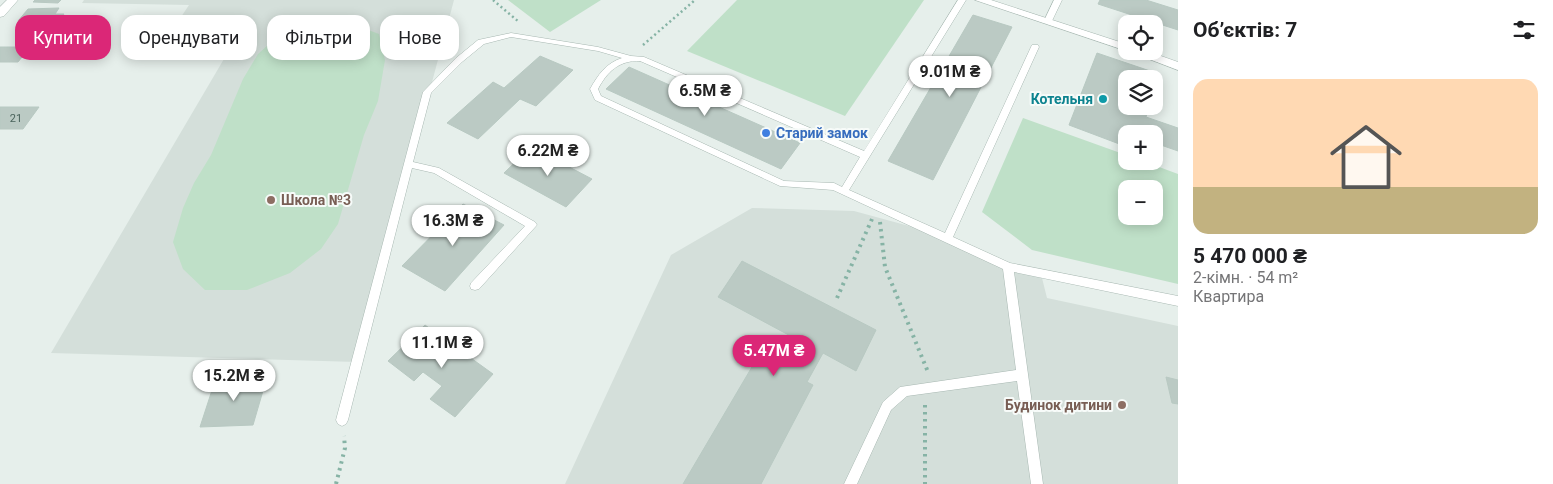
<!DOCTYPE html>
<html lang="uk">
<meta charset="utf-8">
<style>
:root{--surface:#fff;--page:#f2f2f2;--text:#202124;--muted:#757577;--accent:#db2777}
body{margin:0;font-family:Roboto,sans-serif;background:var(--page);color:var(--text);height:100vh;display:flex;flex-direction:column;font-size:19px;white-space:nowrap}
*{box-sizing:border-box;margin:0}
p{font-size:16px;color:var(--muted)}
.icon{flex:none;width:28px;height:28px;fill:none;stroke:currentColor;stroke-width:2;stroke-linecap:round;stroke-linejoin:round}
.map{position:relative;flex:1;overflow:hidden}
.panel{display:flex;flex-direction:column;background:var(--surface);width:375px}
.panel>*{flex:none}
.guide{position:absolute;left:15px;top:15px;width:475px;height:45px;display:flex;gap:10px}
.controls{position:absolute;left:1118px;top:15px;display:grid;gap:10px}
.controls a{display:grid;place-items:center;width:45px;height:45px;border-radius:10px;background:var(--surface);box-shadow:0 2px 12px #0003;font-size:25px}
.price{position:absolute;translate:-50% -42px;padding:0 11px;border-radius:18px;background:#fff;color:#222;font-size:16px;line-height:32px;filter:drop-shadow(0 1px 2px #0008)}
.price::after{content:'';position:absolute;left:50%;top:30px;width:15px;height:11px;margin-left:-8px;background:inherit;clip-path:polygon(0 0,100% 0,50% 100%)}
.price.active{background:var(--accent);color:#fff}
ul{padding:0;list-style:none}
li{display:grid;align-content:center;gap:10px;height:265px;padding:0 15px}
li span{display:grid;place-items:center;height:155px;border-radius:15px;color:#555}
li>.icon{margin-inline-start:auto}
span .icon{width:90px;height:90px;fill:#fffc;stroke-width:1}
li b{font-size:21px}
h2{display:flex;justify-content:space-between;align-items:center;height:60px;padding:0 15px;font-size:21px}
.tag{padding:0 18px;border-radius:15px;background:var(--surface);box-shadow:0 2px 12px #0003;font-size:18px;line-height:45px}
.tag.active{background:var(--accent);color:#fff}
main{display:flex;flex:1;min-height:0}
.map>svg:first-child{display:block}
</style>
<main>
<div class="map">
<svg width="1178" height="484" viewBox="0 0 1178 484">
<rect width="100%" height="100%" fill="#e6efeb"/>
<g fill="#d4dfda">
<path d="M84,0H454L357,362L51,353L231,47L163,44L189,5L82,3Z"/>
<path d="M752,208L854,211L931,232L1008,267L1041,274L1047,298L1178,326V484H565L671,255Z"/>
</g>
<g fill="#bfe0c8" fill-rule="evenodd">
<path d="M508,0H601L550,32Z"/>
<path d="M737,0H924L845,116L687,51Z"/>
<path d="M355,25L379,34L385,60L378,101L364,135L338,224L321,249L290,273L247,290H205L183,269L173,242L183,208L194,183L211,155L243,79L258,54L278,36L304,26Z"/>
<path d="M1023,118L1126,155V161H1143L1178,174V284L1032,250L982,212ZM1126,189H1154V216H1126Z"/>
</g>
<g fill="#bbcac4" stroke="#b8c9c2">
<path d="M35,0H61L58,3L33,2Z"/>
<path d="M1100,0H1146L1178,10V30L1098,4Z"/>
<path d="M59,8L55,14H64L59,21H18L28,9Z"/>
<path d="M973,15L1012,27L933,180L888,161Z"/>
<path d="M0,47H30L18,62H0Z"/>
<path d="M1097,53L1159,74L1154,91V79H1126V106H1149L1146,117L1178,128V151L1158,144L1161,134L1142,127L1140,134H1126L1122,145L1069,125Z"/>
<path d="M540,56L573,70L536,106L520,99L478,139L447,123L493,82L504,88Z"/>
<path d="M629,67L800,143L781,169L606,89Z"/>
<path d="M0,107H39L23,129H0Z"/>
<path d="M531,147L592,179L566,207L504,173Z"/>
<path d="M463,204L504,225L445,291L402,266Z"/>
<path d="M742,261L876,330L856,371L823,353L807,382L813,385L761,484H683L759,355L783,368L798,340L718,297Z"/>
<path d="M425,325L493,374L455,417L430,399L442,386L423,372L414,381L388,361Z"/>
<path d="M267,377L253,425L200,427L216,378Z"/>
<path d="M1166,377L1178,380V404L1172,403Z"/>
</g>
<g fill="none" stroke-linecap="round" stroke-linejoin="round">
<defs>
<g id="service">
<path d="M958,0H966L849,190L945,233L1031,47L1032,45H1038L1039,47L953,237L1010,263L1178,296V306L1014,272L1043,484H1031L1017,381L907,396L891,410L857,484H844L883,402L900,387L1016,370L1003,269L833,190L780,186L595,100L590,89C598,75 606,63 622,58L598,51L511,37L484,44L462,62L431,93L413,162L439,168L535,222L537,225L479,289L475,290L471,289L470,286L471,283L525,226L434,173L412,168L348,420L346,424L342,426L338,424L336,420L423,92L456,58L478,40L511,33L598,47L631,56L644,57L864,151ZM640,61L860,157L842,187L834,183L784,181L601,96L598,89C607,72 619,60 640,61Z"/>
<path d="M1054,0H1062L1051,23H1045L1044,21Z"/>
</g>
<g id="minor">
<path d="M7,0H18L4,16L0,17V7Z"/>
<path d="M975,0H991L1126,44L1127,51Z"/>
<path d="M1128,51H1147L1178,62V70Z"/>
</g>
</defs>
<use href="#service" stroke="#a8b8b2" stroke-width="1"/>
<use href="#minor" stroke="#a8b8b2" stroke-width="1"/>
<g stroke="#86b3a5" stroke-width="2.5" stroke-dasharray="2 3" stroke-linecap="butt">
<path d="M493,0L519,22"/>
<path d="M643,45L695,0"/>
</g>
<g stroke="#86b3a5" stroke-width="4" stroke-dasharray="2.5 4.5" stroke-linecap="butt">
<path d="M880,222L885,267L928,372"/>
<path d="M837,298L872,219"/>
<path d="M925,405V484"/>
<path d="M336,484L345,448L344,436"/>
</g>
<use href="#service" fill="#fff" fill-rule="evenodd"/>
<use href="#minor" fill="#fff" fill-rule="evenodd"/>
</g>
<circle fill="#0f9aa8" stroke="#f7fbf9" stroke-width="2" cx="1103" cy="99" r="5"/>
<circle fill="#3f7fe0" stroke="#f7fbf9" stroke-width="2" cx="766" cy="133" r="5"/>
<g fill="#8d6e63" stroke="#f7fbf9" stroke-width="2">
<circle cx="271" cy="200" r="5"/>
<circle cx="1122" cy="405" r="5"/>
</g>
<g text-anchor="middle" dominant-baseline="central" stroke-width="4" stroke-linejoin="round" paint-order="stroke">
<g font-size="11" fill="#4a645c">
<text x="16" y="118">21</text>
</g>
<g font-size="14" font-weight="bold" fill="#0d838f" stroke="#f7fbf9" text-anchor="end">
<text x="1093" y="99">Котельня</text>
</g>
<g font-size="14" font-weight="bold" fill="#366cbe" stroke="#f7fbf9" text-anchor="start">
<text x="776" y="133">Старий замок</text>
</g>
<g font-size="14" font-weight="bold" fill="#785e54" stroke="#f7fbf9" text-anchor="start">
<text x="281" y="200">Школа №3</text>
<text x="1112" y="405" text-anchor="end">Будинок дитини</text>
</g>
</g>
</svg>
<div class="controls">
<a><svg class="icon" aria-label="locate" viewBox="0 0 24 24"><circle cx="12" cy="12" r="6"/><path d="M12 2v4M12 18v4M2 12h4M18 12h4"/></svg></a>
<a><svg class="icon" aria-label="layers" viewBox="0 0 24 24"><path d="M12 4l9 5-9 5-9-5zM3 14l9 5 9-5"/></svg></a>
<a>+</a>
<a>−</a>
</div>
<b class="price" style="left:950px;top:98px">9.01M ₴</b>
<b class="price" style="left:705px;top:117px">6.5M ₴</b>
<b class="price" style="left:548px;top:177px">6.22M ₴</b>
<b class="price" style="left:453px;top:247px">16.3M ₴</b>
<b class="price" style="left:442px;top:369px">11.1M ₴</b>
<b class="price active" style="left:774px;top:377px">5.47M ₴</b>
<b class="price" style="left:234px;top:402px">15.2M ₴</b>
<div class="guide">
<a class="tag active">Купити</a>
<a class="tag">Орендувати</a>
<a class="tag">Фільтри</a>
<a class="tag">Нове</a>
</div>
</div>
<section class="panel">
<h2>Об’єктів: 7<svg class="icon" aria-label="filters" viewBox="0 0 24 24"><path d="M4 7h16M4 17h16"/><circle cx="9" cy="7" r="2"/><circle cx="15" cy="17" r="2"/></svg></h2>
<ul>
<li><span style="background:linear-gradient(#ffd9b3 70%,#c2b280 0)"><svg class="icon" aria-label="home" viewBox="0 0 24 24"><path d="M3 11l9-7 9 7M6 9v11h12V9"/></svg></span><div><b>5 470 000 ₴</b><p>2-кімн. · 54 m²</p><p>Квартира</p></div></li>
</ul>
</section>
</main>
